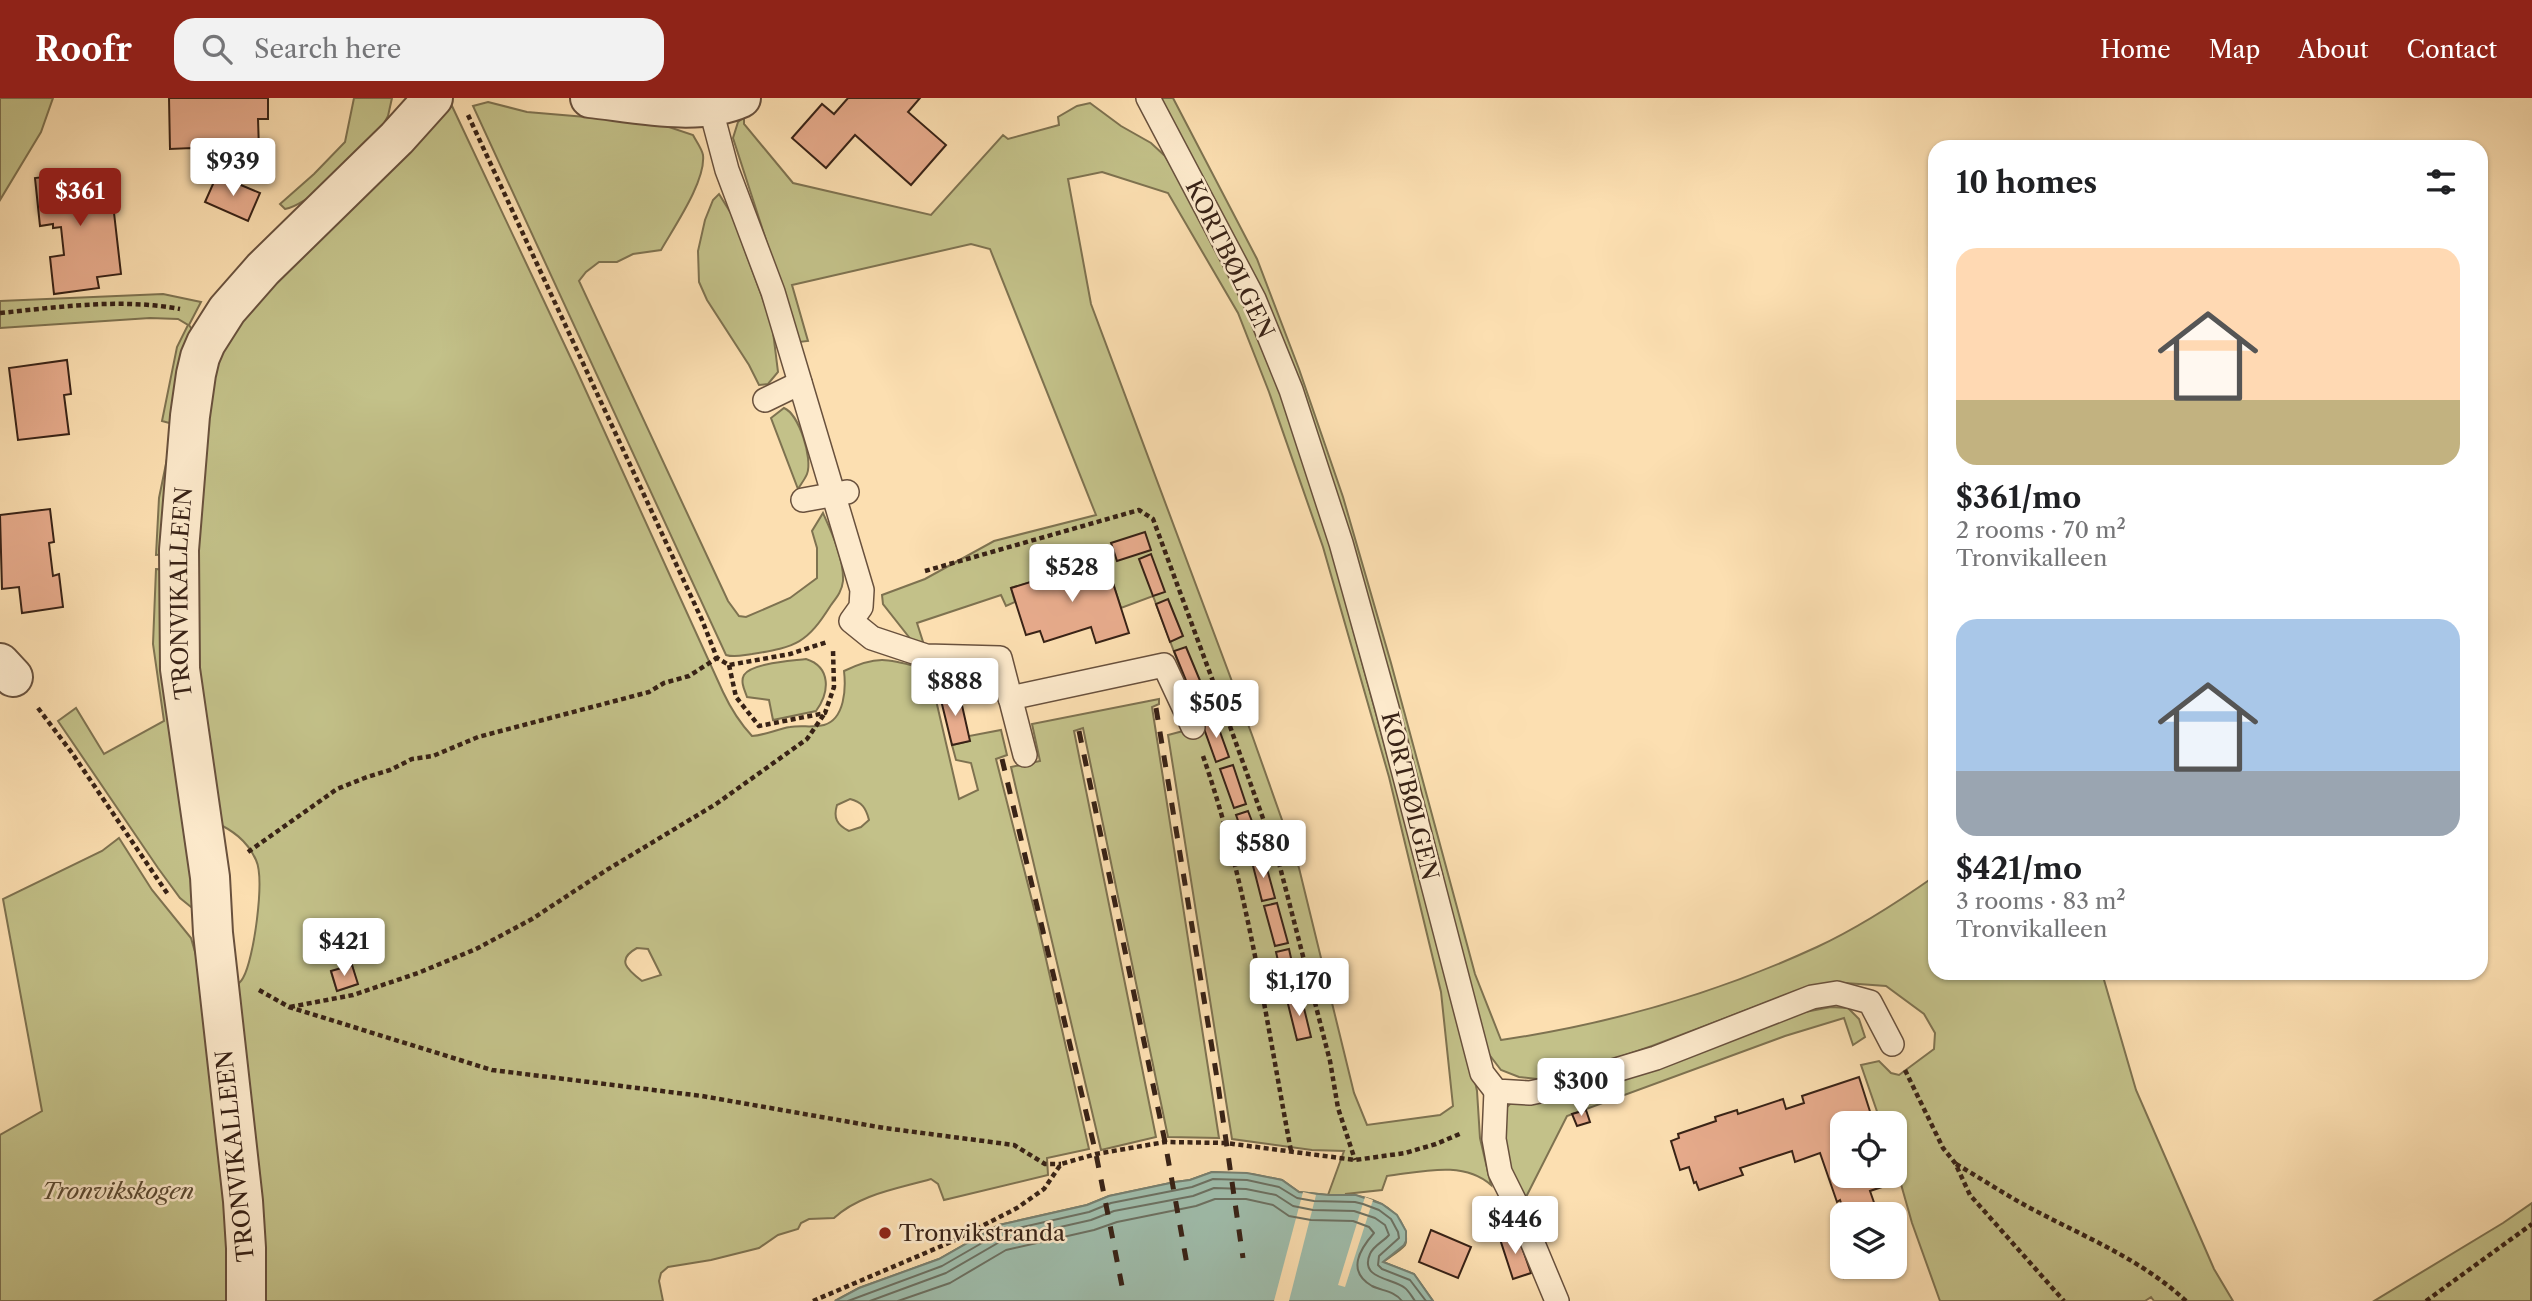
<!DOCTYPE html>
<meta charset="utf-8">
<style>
:root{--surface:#fff;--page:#f2f2f2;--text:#202124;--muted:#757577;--accent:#8f2418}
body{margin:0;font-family:"Libre Caslon Text",serif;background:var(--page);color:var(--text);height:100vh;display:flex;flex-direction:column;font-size:26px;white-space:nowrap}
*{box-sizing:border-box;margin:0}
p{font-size:23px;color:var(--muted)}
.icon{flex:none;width:38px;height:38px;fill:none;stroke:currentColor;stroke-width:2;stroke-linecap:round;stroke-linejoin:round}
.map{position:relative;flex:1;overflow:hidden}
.drawer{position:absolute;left:1928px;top:42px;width:560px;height:840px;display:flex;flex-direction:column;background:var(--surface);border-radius:21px;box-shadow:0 2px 5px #0004}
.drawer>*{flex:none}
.buttons{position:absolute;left:1830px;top:1013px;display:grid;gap:14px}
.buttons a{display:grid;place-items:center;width:77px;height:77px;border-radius:14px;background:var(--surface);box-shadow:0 2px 5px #0004;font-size:35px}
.price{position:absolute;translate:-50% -60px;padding:0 16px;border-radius:7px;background:#fff;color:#222;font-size:23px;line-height:46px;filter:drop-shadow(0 2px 4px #0008)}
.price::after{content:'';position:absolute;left:50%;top:42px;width:21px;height:16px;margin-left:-10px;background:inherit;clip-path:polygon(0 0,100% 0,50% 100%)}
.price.current{background:var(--accent);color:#fff}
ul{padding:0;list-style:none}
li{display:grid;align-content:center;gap:14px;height:371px;padding:0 28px}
li span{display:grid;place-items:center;height:217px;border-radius:21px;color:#555}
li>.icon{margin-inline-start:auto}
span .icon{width:126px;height:126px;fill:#fffc;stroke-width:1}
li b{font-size:30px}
h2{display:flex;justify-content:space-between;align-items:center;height:84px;padding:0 28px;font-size:30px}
header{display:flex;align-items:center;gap:42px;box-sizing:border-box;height:98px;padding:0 35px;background:var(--accent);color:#fff}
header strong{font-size:33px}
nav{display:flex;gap:38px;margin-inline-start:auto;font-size:24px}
.search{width:490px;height:63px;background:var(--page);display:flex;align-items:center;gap:18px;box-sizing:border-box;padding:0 24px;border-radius:21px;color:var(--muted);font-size:26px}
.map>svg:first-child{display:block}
</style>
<header>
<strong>Roofr</strong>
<div class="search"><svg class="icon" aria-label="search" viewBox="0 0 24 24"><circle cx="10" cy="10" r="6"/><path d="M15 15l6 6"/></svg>Search here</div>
<nav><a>Home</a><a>Map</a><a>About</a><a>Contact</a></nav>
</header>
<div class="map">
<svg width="2532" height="1203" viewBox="0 0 2532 1203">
<rect width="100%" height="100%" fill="#fcdfb1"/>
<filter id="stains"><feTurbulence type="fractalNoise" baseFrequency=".00286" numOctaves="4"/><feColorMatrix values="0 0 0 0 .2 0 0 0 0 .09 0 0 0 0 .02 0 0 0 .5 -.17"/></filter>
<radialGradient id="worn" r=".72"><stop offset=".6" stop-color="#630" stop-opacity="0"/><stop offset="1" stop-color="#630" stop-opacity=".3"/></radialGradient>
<g fill="#c3c189" stroke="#7e7250" stroke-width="2" fill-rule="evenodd">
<path d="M0,0H53L41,34L0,102Z"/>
<path d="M354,0H392L388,18L381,31C359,53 314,105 285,111L280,106L314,76L345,44Z"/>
<path d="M1160,0H1173L1257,161L1299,271L1343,399L1391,565L1475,876L1501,942C1610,926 1717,895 1817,849C1858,830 1898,804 1935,778L1936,875H2102L2136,992L2214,1171L2233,1203H2154L2151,1199L2145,1203H1940L1912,1125L1895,1065V1026L1881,1025L1861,967L1879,963L1891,975L1899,977L1934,951L1935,935L1924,916L1886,888L1845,885L1794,894L1652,948L1576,974L1537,981L1519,979L1501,972L1488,955L1370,510Z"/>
<path d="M488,4L527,14L657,25L693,37C696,43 702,51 703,57C706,83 674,129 661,152L633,156L617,164H599L586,174L579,183L728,503L739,518L746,519L790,500L817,480V450L812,433L823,415C832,435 844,461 843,483C842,493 837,499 831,507C807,545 797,549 752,556C743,557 735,560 726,557L473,8Z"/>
<path d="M1090,5L1121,28L1151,45L1165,58L1200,117L1244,203L1285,306L1321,413L1472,969L1477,993L1480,1040L1491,1087C1463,1062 1421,1074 1387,1078L1382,1092L1345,1096C1368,1098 1395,1107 1404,1130C1406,1135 1407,1143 1405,1147C1400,1153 1389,1159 1383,1164L1414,1176L1433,1203H835L859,1190L939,1161L999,1127L1087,1107L1109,1098L1175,1084L1190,1082L1212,1074L1252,1076L1282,1082L1299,1094L1328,1097L1344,1053L1312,1052L1232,1041L1168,637L1202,628L1153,498L1121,510L1112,482H1109L1102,462L1011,490L1015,504L1006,508L1001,497L917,525L924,547L916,548L883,506L882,497L925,481L994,443L1096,417L990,151L971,146L792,187L808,243L799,244L733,40L738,24L744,19V26L793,85L931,117L1003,37L1008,41L1059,27L1058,19L1077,8ZM1102,74L1168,95L1238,215L1269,294L1323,449L1389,679L1441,894L1453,1008L1440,1017L1367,1027L1354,995L1299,770L1252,637L1091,206L1068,81Z"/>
<path d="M452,8L576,271L723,594C731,611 739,624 752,638C766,637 777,631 790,629C801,627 813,630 824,627C845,621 846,590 844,573C880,555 892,562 929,572L959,701L978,692L971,665L956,662L952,647L969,643V638L1001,632L1007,657L996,661L1039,830L1089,1051L1047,1060L1048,1077L944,1102L938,1086L931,1081C897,1091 860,1096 834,1120L809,1121L801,1125L798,1131L778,1137L759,1150L711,1162L668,1169L661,1175L659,1183L663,1203H263L232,891C236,888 241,884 243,880C254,861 265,781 256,762C247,742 232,732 213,723L190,557L195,370L218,243L414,40ZM850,701C862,704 866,710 869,722L861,729L849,733C837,727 833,720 837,707ZM637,850L648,851L661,877L642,883C628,872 615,862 637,850ZM352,867L357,886L337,893L331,874Z"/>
<path d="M719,96L732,117L772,226L778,274L768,286L759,287L749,267L707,202L699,184L698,153L705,122L713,102Z"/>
<path d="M163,196L201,204L189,227L193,233L173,326L162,323L177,249L188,227L178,221L150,220L0,230V203Z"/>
<path d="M784,310C799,316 813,361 807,376C805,381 801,386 798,391L771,320Z"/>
<path d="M168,356L166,456L156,457L159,400Z"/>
<path d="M156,471L170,472L196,808L191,809L180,800L158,770L58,623L76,610L104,656L164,623L153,546Z"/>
<path d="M806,561C831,569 830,594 816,613L773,622L769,602L747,599C745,593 740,584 744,577C752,565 792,563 806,561Z"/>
<path d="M1159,601V606L1152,609L1219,1040L1168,1039L1083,630L1074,633L1156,1039L1101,1052L1011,669L1040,663L1032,626Z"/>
<path d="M119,740L152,792L191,840L204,885L224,1020L229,1203H0V1037L42,1013L3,801L102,753Z"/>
<path d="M1831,909L1848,910L1859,921L1865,939L1853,947L1844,920L1785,938L1567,1018L1522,1107L1503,1054L1505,1011L1515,1001L1805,914Z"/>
<path d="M2532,1105L2531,1203H2374L2503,1125Z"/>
</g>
<path fill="#9fbdac" stroke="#767f70" stroke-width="2" d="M1212,1074L1247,1075L1282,1082L1299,1094L1329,1097H1356L1382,1106L1397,1117L1406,1133V1143L1404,1147L1383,1164L1414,1176L1433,1203H835L859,1190L939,1161L999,1127L1087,1107L1109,1098L1175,1084L1190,1082Z"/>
<g fill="#fcdfb1">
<path d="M1303,1094L1316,1097L1289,1203H1274Z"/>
<path d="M1365,1099L1373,1102L1345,1189L1338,1187Z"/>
</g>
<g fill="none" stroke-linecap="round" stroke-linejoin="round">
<g stroke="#6c7061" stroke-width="2">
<path d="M848,1203L942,1168L1001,1134L1089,1114L1111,1105L1192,1089L1213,1081L1247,1082L1279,1089L1297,1100L1314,1103L1355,1104L1363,1106L1379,1112L1391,1121L1398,1134L1399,1140L1379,1158L1378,1167L1382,1171L1410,1182L1426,1203"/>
<path d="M870,1203L946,1175L1003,1142L1091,1122L1114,1113L1193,1098L1214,1090L1246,1091L1276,1097L1293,1108L1313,1112L1354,1113L1375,1120L1385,1127L1389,1137C1384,1143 1373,1148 1370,1156C1359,1181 1393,1180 1405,1190C1409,1193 1412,1199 1415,1203"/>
<path d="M898,1203L950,1185L1006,1152L1094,1132L1117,1124L1196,1108L1215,1101H1246L1273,1107L1289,1118L1311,1122L1353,1123L1369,1129L1374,1135C1360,1151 1346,1173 1372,1188C1382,1193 1395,1193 1402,1203"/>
</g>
</g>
<g fill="#e8ac8d" stroke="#382216" stroke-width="2">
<path d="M169,0H268V21H258L259,52L247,51V70L192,71V50L170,51Z"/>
<path d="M848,0H920L908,14L946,47L911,87L855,37L826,70L792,40L822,6L834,16Z"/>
<path d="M109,71L121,176L97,179L99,190L54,196L50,159L64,157L61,129L53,130V126L40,128L35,80Z"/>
<path d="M217,77L260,95L248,123L205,104Z"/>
<path d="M67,262L71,296L64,297L69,336L18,342L9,270Z"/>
<path d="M50,411L54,444L49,445L53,478L59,476L63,509L22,515L19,489L2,491L0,417Z"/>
<path d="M1145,434L1151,452L1117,463L1111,445Z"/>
<path d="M1151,456L1165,494L1153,498L1139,461Z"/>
<path d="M1102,462L1109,482H1112L1129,535L1096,545L1091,529L1044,544L1040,533L1026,537L1011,490Z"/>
<path d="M1168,501L1183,538L1170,544L1156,506Z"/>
<path d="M1186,549L1201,585L1189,590L1174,553Z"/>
<path d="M1204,590L1213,615L1200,619L1192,595Z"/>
<path d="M959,594L970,643L952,647L940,598Z"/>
<path d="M1215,620L1229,659L1216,664L1202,625Z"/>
<path d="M1233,667L1246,706L1234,710L1220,671Z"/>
<path d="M1248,713L1263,752L1250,756L1236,717Z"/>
<path d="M1264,760L1275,800L1262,803L1252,764Z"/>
<path d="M1277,805L1288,845L1275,848L1264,808Z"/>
<path d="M1289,851L1298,892L1285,894L1276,854Z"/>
<path d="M352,867L358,886L337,893L331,873Z"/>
<path d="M1301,898L1311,939L1297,942L1287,902Z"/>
<path d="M1859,979L1874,1026H1843V1078H1892L1894,1085L1870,1093L1878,1116H1845L1840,1102L1837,1104L1820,1055L1795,1064L1792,1053L1740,1070L1743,1077L1699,1092L1696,1084L1694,1085L1689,1069L1680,1072L1671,1043L1679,1040L1678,1036L1716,1023L1715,1019L1737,1012L1738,1016L1783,1001L1786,1011L1804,1005L1802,998Z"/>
<path d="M1586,1012L1590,1024L1577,1028L1572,1016Z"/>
<path d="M1431,1132L1471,1149L1458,1180L1419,1164Z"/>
<path d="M1517,1135L1531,1175L1513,1181L1500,1141Z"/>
<path d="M1843,1152V1169H1860L1862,1174L1844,1180L1835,1155Z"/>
</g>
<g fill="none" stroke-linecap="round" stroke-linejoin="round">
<defs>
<g id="lane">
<path d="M1148,0L1254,201L1291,292L1341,445L1387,610L1482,975L1496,993L1530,995L1563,988L1656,960L1812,899L1837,895L1870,904L1892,946"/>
<path d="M710,8L727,72L773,194L862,492L861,509L851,523L872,540L926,558L1000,560L1025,657"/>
<path d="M765,302L800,285"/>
<path d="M803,402L847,394"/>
<path d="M1010,600L1164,567L1193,629"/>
<path d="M1496,993L1494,1041L1500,1074L1519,1112L1557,1203"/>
</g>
<g id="street">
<path d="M590,0C635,5 699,19 741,0"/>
<path d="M0,565L13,579"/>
<path id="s1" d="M246,1203V1150L243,1103L213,835L210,779L180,571L179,452L190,318L196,276L200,259L206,245L227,212L263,171L397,40L433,0"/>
</g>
</defs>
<use href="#lane" stroke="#69513d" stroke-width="26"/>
<use href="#street" stroke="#69513d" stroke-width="42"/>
<g stroke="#382216" stroke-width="4.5" stroke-dasharray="5 3.5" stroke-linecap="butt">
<path d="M468,17L702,522L717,560L729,567L790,556L827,544"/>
<path d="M0,215C60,209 121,200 180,211"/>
<path d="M925,473L1139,412L1153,421L1221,605"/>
<path d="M729,567L736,599L759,628L825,615L834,589L833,552"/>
<path d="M38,610L72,655L169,798"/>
<path d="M1227,620L1279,765L1330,963L1338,1010L1355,1062"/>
<path d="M1203,658C1247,785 1266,921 1291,1053"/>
<path d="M248,754L337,691L367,679L390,672L412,661L433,658L478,639L649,594L664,585L689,578L717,560"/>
<path d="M259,892L289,909L492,972L702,998L884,1030L1014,1047L1045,1066H1061"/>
<path d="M290,909L353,897L418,875L476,851L532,821L605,773L716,706L807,641L825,615"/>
<path d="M1905,972L1943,1050L1955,1065L1970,1097L2064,1203"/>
<path d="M1956,1066C1982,1081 2007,1098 2034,1112C2087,1140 2142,1162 2186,1203"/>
<path d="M813,1203L951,1144L1017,1110L1044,1091L1061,1066L1096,1056L1165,1044L1226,1045L1355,1062L1405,1055L1436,1046L1462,1035"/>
<path d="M2426,1203L2532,1126"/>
</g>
<use href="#lane" stroke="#fdeacc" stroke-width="23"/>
<use href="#street" stroke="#fdeacc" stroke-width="38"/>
<g stroke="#382216" stroke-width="5" stroke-dasharray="12 12" stroke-linecap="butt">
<path d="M1156,610L1217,980L1243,1160"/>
<path d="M1079,633L1165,1044L1188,1172"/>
<path d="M1002,661L1096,1056L1122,1188"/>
</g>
</g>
<circle fill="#8f2418" stroke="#fdeacc" stroke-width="2.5" cx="885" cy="1135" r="7"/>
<g text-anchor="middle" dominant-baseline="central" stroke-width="5" stroke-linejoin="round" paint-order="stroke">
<g font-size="23" fill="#382216" stroke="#fdeacc">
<text transform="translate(1230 161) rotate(64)">KORTBØLGEN</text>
<text stroke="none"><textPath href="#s1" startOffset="712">TRONVIKALLEEN</textPath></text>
<text transform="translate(1410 698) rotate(76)">KORTBØLGEN</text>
<text transform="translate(235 1058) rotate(-96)">TRONVIKALLEEN</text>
</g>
<g font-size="23" font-style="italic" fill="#5b4a33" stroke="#fdeacc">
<text x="118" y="1093">Tronvikskogen</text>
</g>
<g font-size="23" fill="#382216" stroke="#fdeacc" text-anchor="start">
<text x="899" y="1135">Tronvikstranda</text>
</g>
</g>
<rect width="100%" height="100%" filter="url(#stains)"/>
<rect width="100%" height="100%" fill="url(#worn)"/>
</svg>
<div class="buttons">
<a><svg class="icon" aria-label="locate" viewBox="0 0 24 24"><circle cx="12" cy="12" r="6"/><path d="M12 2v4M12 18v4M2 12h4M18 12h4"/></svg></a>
<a><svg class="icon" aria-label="layers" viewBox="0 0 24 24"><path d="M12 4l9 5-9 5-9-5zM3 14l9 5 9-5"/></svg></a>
</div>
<b class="price" style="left:233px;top:100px">$939</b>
<b class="price current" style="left:80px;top:130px">$361</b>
<b class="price" style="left:1072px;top:506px">$528</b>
<b class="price" style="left:955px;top:620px">$888</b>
<b class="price" style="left:1216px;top:642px">$505</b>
<b class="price" style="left:1263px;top:782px">$580</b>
<b class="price" style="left:344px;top:880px">$421</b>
<b class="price" style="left:1299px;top:920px">$1,170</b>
<b class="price" style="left:1581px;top:1020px">$300</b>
<b class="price" style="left:1515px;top:1158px">$446</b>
<section class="drawer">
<h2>10 homes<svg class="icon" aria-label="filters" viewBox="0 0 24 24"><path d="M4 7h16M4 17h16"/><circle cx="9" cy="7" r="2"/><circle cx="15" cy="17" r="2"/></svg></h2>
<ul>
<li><span style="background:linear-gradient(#ffd9b3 70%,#c2b280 0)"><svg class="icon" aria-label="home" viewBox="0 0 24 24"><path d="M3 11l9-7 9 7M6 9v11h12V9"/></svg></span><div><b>$361/mo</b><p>2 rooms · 70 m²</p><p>Tronvikalleen</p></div></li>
<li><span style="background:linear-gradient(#a9c7e8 70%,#9aa5b1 0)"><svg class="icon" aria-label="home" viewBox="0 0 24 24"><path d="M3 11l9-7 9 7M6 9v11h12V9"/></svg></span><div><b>$421/mo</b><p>3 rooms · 83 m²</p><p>Tronvikalleen</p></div></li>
</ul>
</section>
</div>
